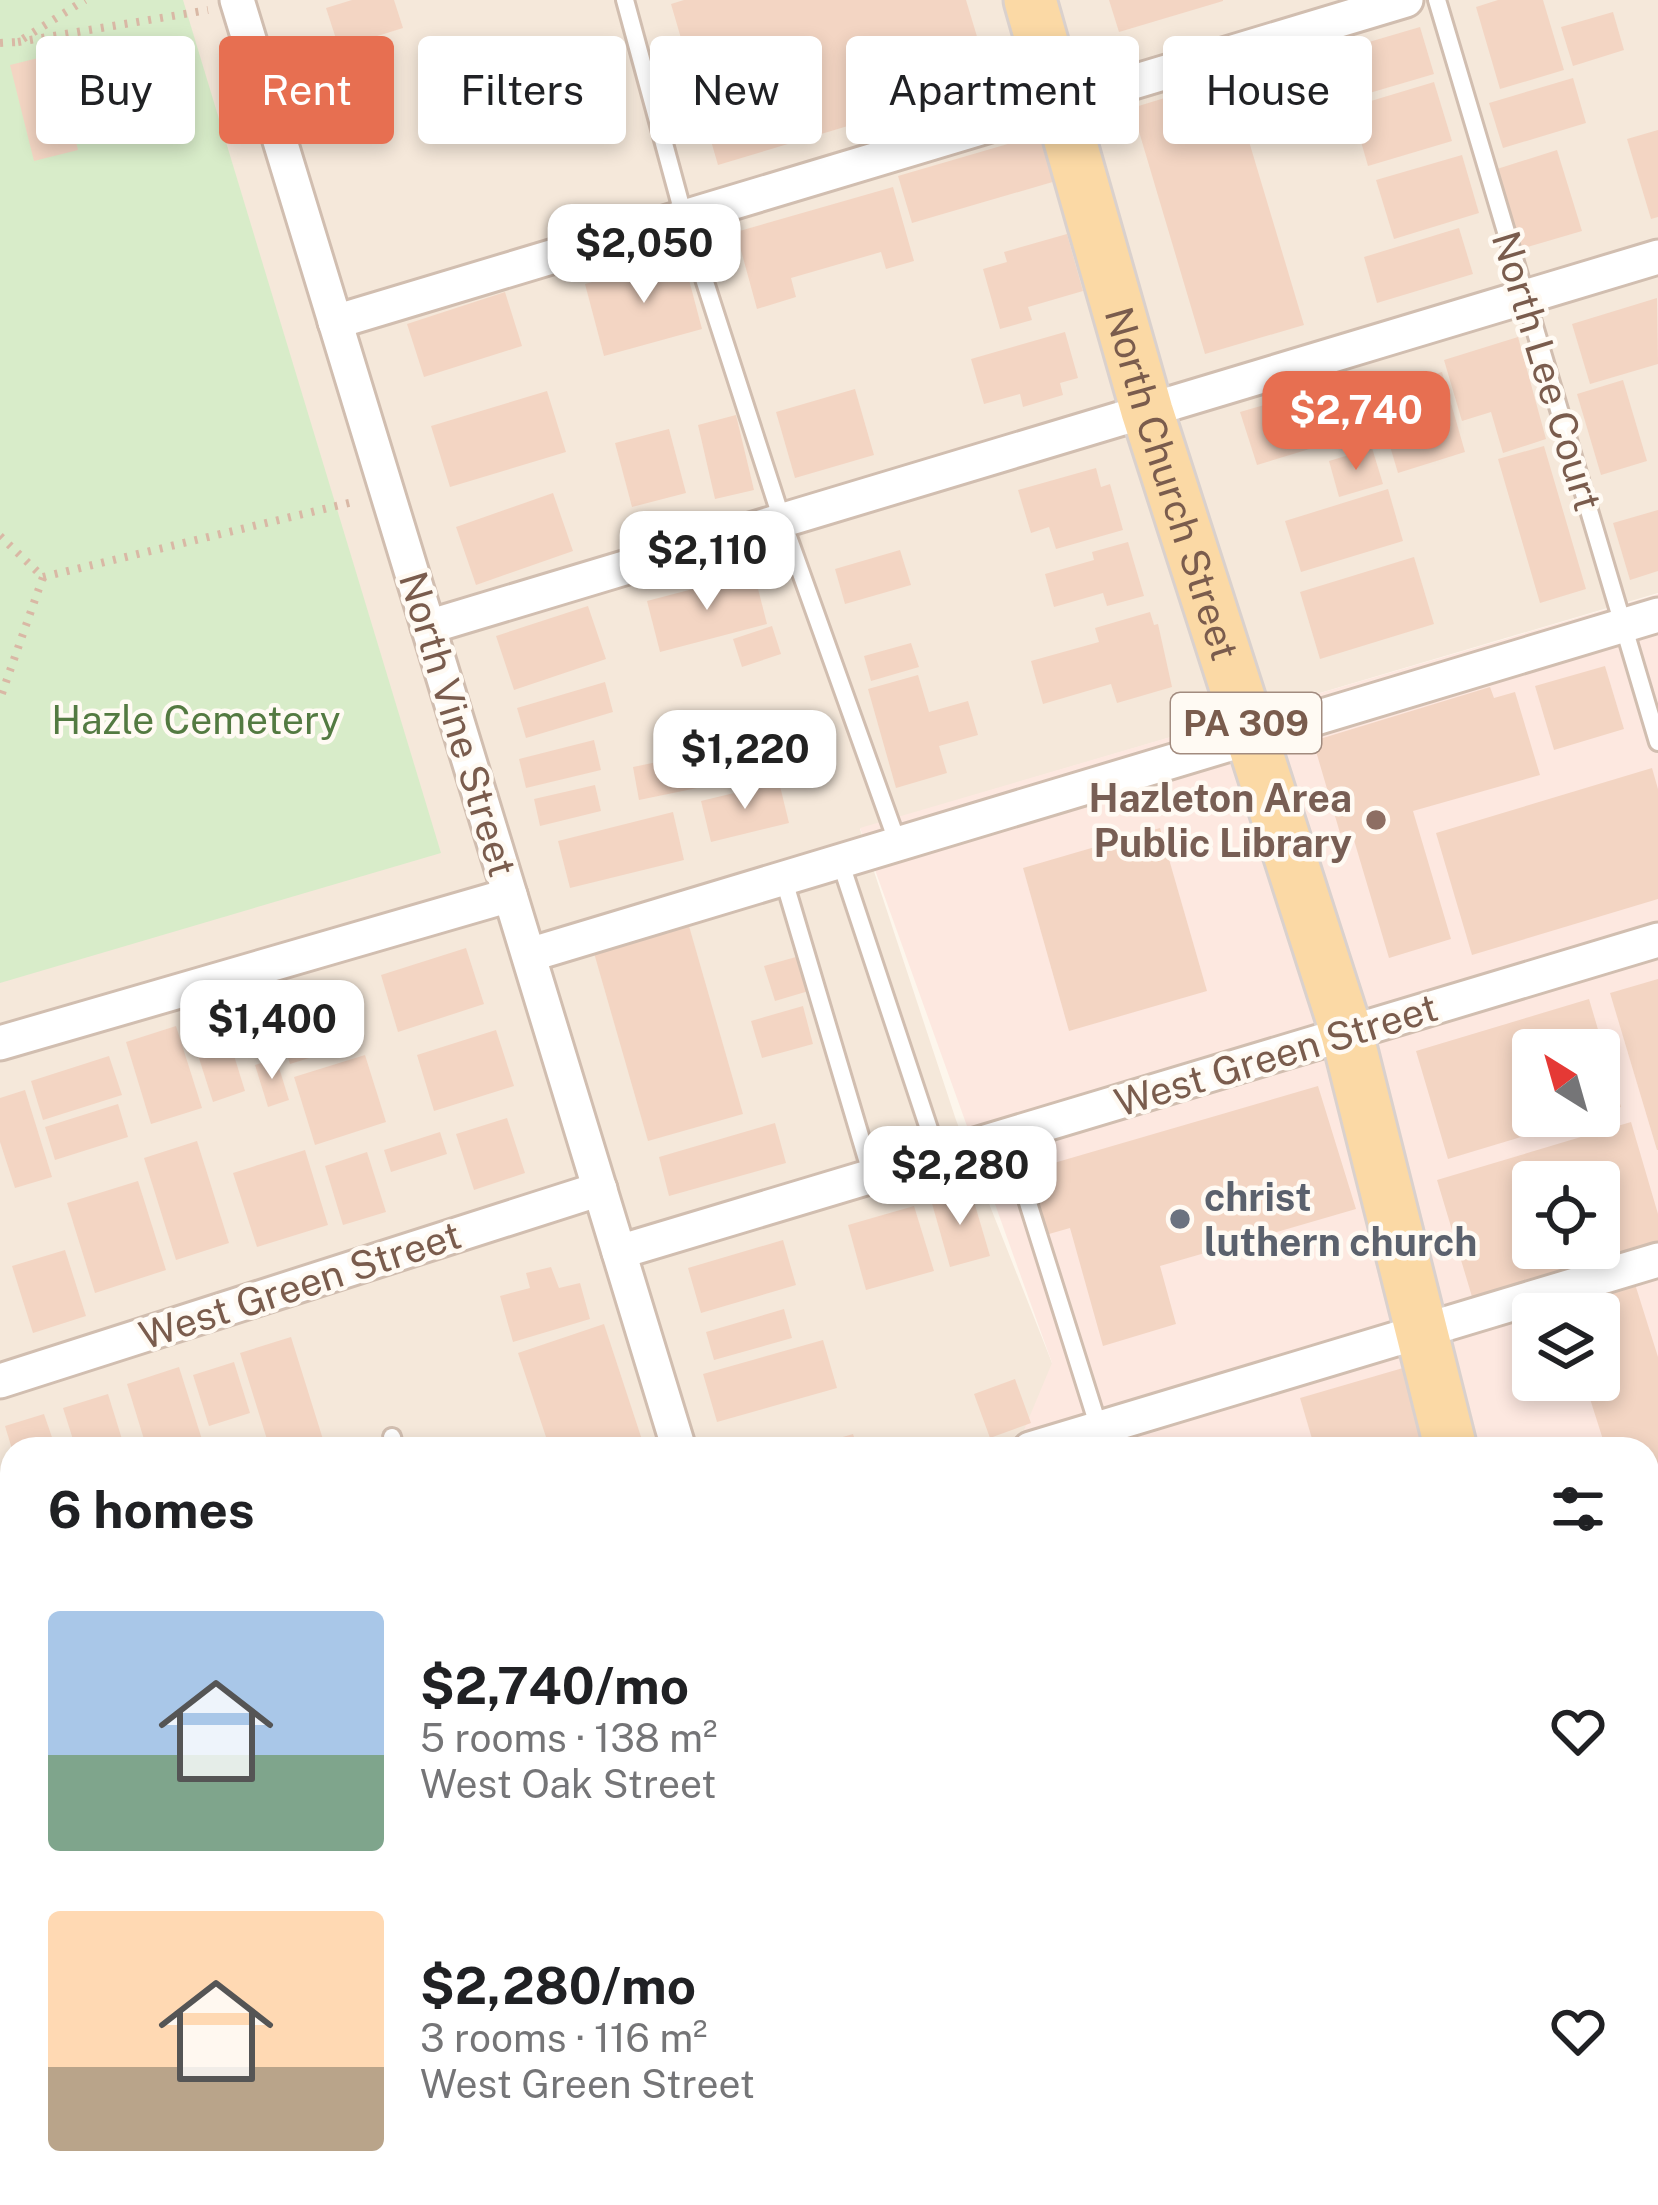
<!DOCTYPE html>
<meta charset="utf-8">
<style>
:root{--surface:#fff;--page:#f2f2f2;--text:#202124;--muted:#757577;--accent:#e76f51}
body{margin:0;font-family:"Public Sans",sans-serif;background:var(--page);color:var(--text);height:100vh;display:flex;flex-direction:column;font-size:45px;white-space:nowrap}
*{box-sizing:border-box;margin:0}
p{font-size:39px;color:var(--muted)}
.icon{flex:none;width:66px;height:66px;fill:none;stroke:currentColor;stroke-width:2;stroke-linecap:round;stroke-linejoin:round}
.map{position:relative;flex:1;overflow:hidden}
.side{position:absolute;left:0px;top:1437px;width:1659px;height:768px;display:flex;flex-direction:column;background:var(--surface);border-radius:36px 36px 0 0;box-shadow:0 6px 18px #0003}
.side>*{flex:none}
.banner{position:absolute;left:36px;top:36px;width:1587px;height:108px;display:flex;gap:24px}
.needle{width:78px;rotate:323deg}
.buttons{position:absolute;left:1512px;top:1029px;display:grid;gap:24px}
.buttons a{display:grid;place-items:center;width:108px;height:108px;border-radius:12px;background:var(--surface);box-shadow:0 6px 18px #0003;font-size:60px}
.price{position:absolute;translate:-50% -102px;padding:0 27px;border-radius:24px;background:#fff;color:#222;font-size:39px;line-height:78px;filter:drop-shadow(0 3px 6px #0008)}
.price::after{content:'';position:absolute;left:50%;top:72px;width:36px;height:27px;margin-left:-18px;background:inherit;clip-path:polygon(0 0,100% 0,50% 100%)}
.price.on{background:var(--accent);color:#fff}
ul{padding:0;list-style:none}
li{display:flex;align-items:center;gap:36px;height:300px;padding:0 48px}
li span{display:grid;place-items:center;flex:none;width:336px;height:240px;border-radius:12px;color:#555}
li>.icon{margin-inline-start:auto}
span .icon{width:144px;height:144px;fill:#fffc;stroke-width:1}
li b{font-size:51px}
h2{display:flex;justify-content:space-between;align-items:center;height:144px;padding:0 48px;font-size:51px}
.chip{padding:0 42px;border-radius:12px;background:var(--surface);box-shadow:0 6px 18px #0003;font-size:42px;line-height:108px}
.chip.on{background:var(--accent);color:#fff}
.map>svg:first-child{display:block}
</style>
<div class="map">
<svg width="1658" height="2205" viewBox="0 0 1658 2205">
<rect width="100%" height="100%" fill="#fdf6ec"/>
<path fill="#f5e8da" d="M0,0H1658V593L860,829L956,1120L1052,1363L1155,1449H12V2154L0,2159Z"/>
<path fill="#fde8e0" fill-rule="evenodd" d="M1658,594V2205H0V2159L12,2154V2193H1647V1449H1016L1052,1363L860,828ZM1533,1050H1599V1116H1533ZM1533,1182H1599V1248H1533ZM1533,1314H1599V1380H1533Z"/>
<path fill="#d8ecc9" d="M0,0H183L441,853L0,983Z"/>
<g fill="#f3d5c3" fill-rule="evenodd">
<path d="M352,0H394L403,28L339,48L326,8Z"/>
<path d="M684,0H966L991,83L718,165L671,4Z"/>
<path d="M1109,0H1223V1L1119,32Z"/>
<path d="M1498,0H1543L1564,70L1500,89L1476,7Z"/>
<path d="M1613,12L1624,50L1573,66L1561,27Z"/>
<path d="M1420,27L1434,74L1349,99L1335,52Z"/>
<path d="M54,54L78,150L34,161L10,65Z"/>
<path d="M1296,63L1306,96L1266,109L1256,75Z"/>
<path d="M1230,78L1304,325L1205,354L1132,108Z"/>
<path d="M1573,78L1586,123L1503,148L1489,103Z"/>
<path d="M1434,82L1452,141L1368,166L1351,107Z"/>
<path d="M1658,130V217L1651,219L1627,139Z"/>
<path d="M1042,134L1056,181L912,223L898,176Z"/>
<path d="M1557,150L1582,231L1521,249L1497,169Z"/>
<path d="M1462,155L1479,213L1394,239L1376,180Z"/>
<path d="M893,187L914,261L886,269L881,252L791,278L796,297L757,309L736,232Z"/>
<path d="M1459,228L1473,274L1377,303L1364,257Z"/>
<path d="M1067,234L1083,291L1028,307L1032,320L1000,329L983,269L1007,262L1004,252Z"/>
<path d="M683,257L702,329L604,356L585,284Z"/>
<path d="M505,292L522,346L424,377L407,324Z"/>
<path d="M1657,298L1658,364L1590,384L1572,324Z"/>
<path d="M1065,332L1078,378L1060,383L1063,395L1023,407L1020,394L984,404L971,359Z"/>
<path d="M1518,337L1546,439L1503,453L1491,412L1462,421L1444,360Z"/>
<path d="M1442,372L1465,452L1398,473L1374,393Z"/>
<path d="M1623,380L1647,461L1601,475L1577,394Z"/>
<path d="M1333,385L1349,437L1257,465L1240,412Z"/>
<path d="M855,389L874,455L795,478L776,412Z"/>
<path d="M547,391L566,452L450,487L431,426Z"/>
<path d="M736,415L754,490L715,499L698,425Z"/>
<path d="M669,429L686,493L632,507L615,443Z"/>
<path d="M1544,446L1586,589L1540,603L1498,459Z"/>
<path d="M1372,448L1383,484L1339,497L1329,461Z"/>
<path d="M1096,468L1101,487L1110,484L1123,530L1056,549L1049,527L1031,533L1018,490Z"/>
<path d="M1388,489L1403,541L1301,572L1285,521Z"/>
<path d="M553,493L573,551L476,585L456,527Z"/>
<path d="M1658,510V571L1630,580L1613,523Z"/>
<path d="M1128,542L1144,596L1107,606L1103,593L1054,607L1045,574L1094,560L1092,552Z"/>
<path d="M900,550L911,585L845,604L835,569Z"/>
<path d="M1414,557L1434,624L1320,659L1300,592Z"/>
<path d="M754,573L767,624L660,652L647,601Z"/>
<path d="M588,606L606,659L514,690L496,636Z"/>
<path d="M1150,612L1154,625L1158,624L1172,687L1117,703L1111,684L1043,704L1031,661L1099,642L1095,628Z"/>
<path d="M772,626L781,654L742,667L733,639Z"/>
<path d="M911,643L919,667L871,681L864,656Z"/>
<path d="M1605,666L1624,729L1554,750L1535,686Z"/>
<path d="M918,675L929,712L968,701L978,735L939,746L947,773L896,788L868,689Z"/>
<path d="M605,682L613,712L526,738L517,708Z"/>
<path d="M1490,687L1494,698L1515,692L1540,775L1413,811L1451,939L1389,958L1351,830L1340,833L1313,741Z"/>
<path d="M594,740L601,770L526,788L519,759Z"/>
<path d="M696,754L702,787L639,800L633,767Z"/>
<path d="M1652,768L1658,789V899L1472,955L1436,833Z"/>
<path d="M779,782L789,823L711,842L701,801Z"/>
<path d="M595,785L601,811L540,826L534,799Z"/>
<path d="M673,812L684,860L570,888L558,841Z"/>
<path d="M1160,828L1207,991L1069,1031L1023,868Z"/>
<path d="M687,919L743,1114L648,1141L592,946Z"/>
<path d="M466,948L484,1004L398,1032L381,975Z"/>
<path d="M803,955L812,990L775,1001L764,966Z"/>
<path d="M1658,979V1150H1657L1610,993Z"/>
<path d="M304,986L325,1053L290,1064L269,997Z"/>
<path d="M1589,999L1621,1107L1599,1114V1050H1533V1116L1587,1117L1448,1159L1416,1051Z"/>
<path d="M803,1006L813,1044L762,1058L751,1021Z"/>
<path d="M263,1007L276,1047L253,1054L241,1014Z"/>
<path d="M222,1017L245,1091L213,1102L189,1027Z"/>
<path d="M176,1026L202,1108L151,1124L126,1042Z"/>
<path d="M496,1030L514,1086L434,1111L417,1055Z"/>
<path d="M365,1055L386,1122L315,1145L294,1077Z"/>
<path d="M109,1056L122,1095L43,1120L31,1081Z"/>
<path d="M276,1058L289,1100L268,1107L255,1065Z"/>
<path d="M1318,1086L1356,1209L1160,1266L1176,1324L1103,1346L1070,1228L1042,1236L1023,1172Z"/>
<path d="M25,1090L52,1177L15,1188L0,1142V1098Z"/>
<path d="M118,1104L128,1137L55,1160L45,1127Z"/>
<path d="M507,1118L525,1173L474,1190L456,1134Z"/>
<path d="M1631,1122L1658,1214V1244L1473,1300L1437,1180ZM1533,1182H1599V1248H1533Z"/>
<path d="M775,1123L786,1163L669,1196L659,1157Z"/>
<path d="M440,1132L447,1154L391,1172L384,1150Z"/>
<path d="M197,1141L229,1243L176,1260L144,1158Z"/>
<path d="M305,1150L328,1225L257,1247L233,1173Z"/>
<path d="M367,1152L386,1212L343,1225L325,1166Z"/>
<path d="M138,1181L166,1270L95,1293L67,1203Z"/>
<path d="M970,1188L990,1256L950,1267L931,1200Z"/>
<path d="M914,1206L934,1271L866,1290L848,1225Z"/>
<path d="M783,1240L796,1285L701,1313L688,1268Z"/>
<path d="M65,1250L86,1316L33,1333L12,1266Z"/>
<path d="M551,1267L559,1288L580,1283L590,1319L513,1342L500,1296L530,1288L526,1273Z"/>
<path d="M1635,1284L1658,1357V1550L1647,1553V1449H1606L1584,1380H1599V1314H1533L1532,1366L1517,1317Z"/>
<path d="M784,1309L792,1338L714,1360L706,1332Z"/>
<path d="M604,1324L645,1449H550L518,1353Z"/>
<path d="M291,1337L326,1449H270L240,1353Z"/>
<path d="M823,1340L837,1388L717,1422L703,1374Z"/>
<path d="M234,1362L250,1413L209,1426L193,1375Z"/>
<path d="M179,1367L205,1449H147L127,1384Z"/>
<path d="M1403,1368L1427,1449H1315L1300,1398Z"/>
<path d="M1015,1379L1031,1423L990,1438L974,1394Z"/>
<path d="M108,1394L125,1449H76L63,1408Z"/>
<path d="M44,1414L56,1449H12L5,1426Z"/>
<path d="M853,1434L858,1449H806L805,1448Z"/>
<path d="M0,1598L12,1633V1672L0,1676Z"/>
<path d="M1658,1771V1894H1657L1647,1861V1780Z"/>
<path d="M12,1772V1880L0,1884V1775Z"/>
<path d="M12,1949V2047L5,2049L0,2032V1952Z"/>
<path d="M255,2193H381L385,2205H250L247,2196Z"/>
<path d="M417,2193H497L501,2205H421Z"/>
<path d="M1526,2193H1543L1547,2205H1490Z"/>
</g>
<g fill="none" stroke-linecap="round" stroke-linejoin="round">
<defs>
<g id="lane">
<path d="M625,0L684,217L782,520L898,844"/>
<path d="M1437,0L1658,742"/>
<path d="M840,861L938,1156"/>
<path d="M783,877L872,1176"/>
<path d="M1007,1136L1099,1428"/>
<path d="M392,1437L395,1449"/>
<path d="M110,2193L114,2205"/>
<path d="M392,2193L396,2205"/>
<path d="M638,2193L641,2205"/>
<path d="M802,2193L805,2205"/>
<path d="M181,2205L191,2193"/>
</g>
<g id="street">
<path d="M237,0L679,1449"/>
<path d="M335,322L1406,0"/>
<path d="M428,627L1658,257"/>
<path d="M529,955L1658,615"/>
<path d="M0,1043L510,895"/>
<path d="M619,1252L1658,940"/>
<path d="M0,1381L600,1189"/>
<path d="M1030,1449L1658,1260"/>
<path d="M0,1729L12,1725"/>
<path d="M1647,2049L1658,2045"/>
<path d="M903,2193L907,2205"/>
<path d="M1127,2205L1167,2193"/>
</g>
<g id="primary">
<path id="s1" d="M1030,0L1147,411L1347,1034L1451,1449"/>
</g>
<g id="highway">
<path d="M1647,1649L1658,1645"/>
<path d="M0,2145L12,2141"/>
<path d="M1647,2182L1653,2205"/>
</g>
</defs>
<use href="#lane" stroke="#d1beb0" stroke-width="22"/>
<use href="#street" stroke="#d1beb0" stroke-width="39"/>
<use href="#primary" stroke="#dad1cd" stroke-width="57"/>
<use href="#highway" stroke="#dad1cd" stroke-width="66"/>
<g stroke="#d9b8a5" stroke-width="8" stroke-dasharray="3 9" stroke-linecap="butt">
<path d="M18,42L208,10"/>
<path d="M0,43L18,42L85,0"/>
<path d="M0,536L43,577L0,699"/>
<path d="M43,577L357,501"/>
</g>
<use href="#lane" stroke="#fff" stroke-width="16"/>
<use href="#street" stroke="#fff" stroke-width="33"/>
<use href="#primary" stroke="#fbd9a5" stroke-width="51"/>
<use href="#highway" stroke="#f7b7a3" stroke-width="60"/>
</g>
<circle fill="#8d6e63" stroke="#fffaf3" stroke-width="4.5" cx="1376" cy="820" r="12"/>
<circle fill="#6b7280" stroke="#fffaf3" stroke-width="4.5" cx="1180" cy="1219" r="12"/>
<g text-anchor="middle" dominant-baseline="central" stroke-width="9" stroke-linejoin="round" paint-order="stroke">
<rect fill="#fffaf3" stroke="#a28b7f" stroke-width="3" x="1171" y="693" width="150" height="60" rx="9"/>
<g font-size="36" font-weight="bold" fill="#7a5c4d">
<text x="1246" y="723">PA 309</text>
</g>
<g font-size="39" fill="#7a5c4d" stroke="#fffaf3">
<text transform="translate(1547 371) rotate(73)">North Lee Court</text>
<text stroke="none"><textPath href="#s1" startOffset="504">North Church Street</textPath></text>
<text transform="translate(458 724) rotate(73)">North Vine Street</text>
<text transform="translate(1276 1055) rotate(-17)">West Green Street</text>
<text transform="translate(300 1285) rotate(-18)">West Green Street</text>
</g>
<g font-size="39" fill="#537a41" stroke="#fffaf3">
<text x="196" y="720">Hazle Cemetery</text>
</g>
<g font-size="39" font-weight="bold" fill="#785e54" stroke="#fffaf3" text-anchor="end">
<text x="1352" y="798">Hazleton Area<tspan x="1352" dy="45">Public Library</tspan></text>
</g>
<g font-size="39" font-weight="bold" fill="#5b616d" stroke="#fffaf3" text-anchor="start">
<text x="1204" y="1197">christ<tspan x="1204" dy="45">luthern church</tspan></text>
</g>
</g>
</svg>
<div class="buttons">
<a><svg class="needle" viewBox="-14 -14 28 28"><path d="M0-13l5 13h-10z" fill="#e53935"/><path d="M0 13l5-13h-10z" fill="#757577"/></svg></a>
<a><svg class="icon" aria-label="locate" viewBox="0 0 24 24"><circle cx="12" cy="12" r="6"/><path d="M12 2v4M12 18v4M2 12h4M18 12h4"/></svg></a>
<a><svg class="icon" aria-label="layers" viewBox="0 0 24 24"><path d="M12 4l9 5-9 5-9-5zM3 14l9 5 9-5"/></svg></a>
</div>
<b class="price" style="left:644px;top:306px">$2,050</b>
<b class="price on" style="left:1356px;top:473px">$2,740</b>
<b class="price" style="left:707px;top:613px">$2,110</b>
<b class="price" style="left:745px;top:812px">$1,220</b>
<b class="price" style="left:272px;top:1082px">$1,400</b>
<b class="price" style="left:960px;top:1228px">$2,280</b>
<div class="banner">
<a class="chip">Buy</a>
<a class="chip on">Rent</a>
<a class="chip">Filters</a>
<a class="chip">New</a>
<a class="chip">Apartment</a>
<a class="chip">House</a>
</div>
<section class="side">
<h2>6 homes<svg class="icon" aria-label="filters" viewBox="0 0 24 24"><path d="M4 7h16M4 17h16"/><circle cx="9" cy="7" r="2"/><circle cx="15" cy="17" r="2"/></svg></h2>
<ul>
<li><span style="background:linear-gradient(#a9c7e8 60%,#7fa58c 0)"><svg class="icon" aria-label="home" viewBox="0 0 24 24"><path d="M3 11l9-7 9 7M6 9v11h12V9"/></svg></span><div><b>$2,740/mo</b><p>5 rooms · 138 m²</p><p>West Oak Street</p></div><svg class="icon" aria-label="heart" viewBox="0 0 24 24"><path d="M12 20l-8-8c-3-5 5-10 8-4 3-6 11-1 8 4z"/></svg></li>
<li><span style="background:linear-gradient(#ffd9b3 65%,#b9a48a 0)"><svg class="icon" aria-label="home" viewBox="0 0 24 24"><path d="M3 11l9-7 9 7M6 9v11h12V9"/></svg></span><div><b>$2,280/mo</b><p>3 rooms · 116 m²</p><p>West Green Street</p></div><svg class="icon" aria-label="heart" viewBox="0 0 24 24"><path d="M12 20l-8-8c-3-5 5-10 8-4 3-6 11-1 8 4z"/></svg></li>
</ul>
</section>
</div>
